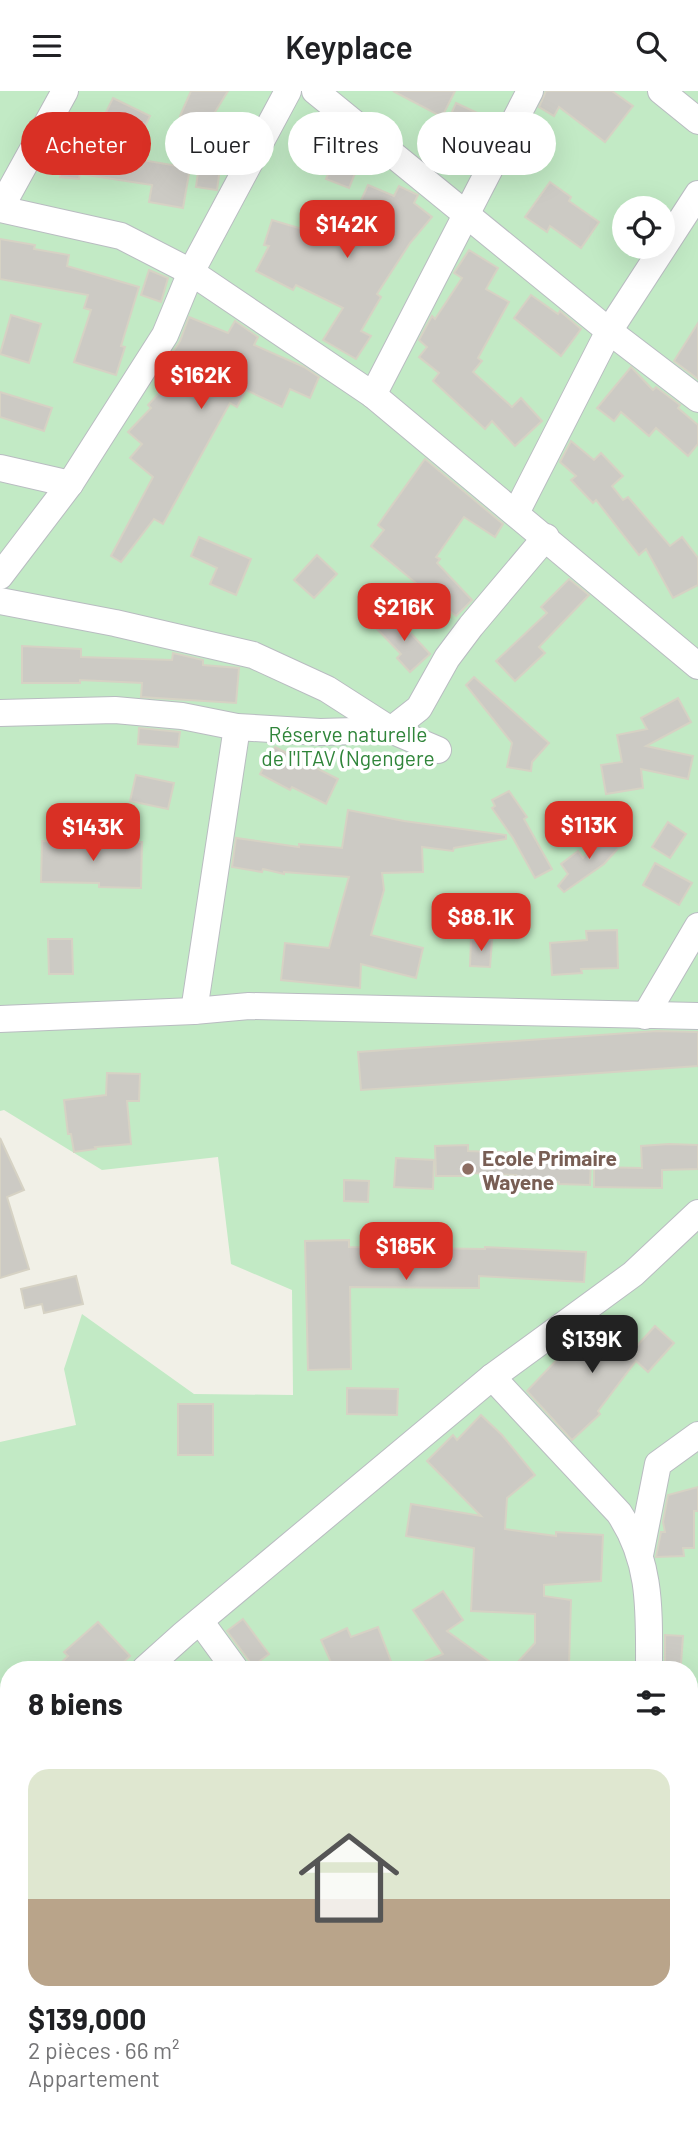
<!DOCTYPE html>
<html lang="fr">
<meta charset="utf-8">
<style>
:root{--surface:#fff;--page:#f2f2f2;--text:#202124;--muted:#757577;--line:#e0e0e0;--accent:#d93025}
body{margin:0;font-family:Barlow,sans-serif;background:var(--page);color:var(--text);height:100vh;display:flex;flex-direction:column;font-size:26px;white-space:nowrap}
*{box-sizing:border-box;margin:0}
p{font-size:23px;color:var(--muted)}
.icon{flex:none;width:38px;height:38px;fill:none;stroke:currentColor;stroke-width:2;stroke-linecap:round;stroke-linejoin:round}
.map{position:relative;flex:1;overflow:hidden}
.drawer{position:absolute;left:0px;top:1570px;width:698px;height:471px;display:flex;flex-direction:column;background:var(--surface);border-radius:28px 28px 0 0;box-shadow:0 7px 28px #0002}
.drawer>*{flex:none}
.banner{position:absolute;left:21px;top:21px;width:656px;height:63px;display:flex;gap:14px}
.fabs{position:absolute;left:612px;top:105px;display:grid;gap:14px}
.fabs a{display:grid;place-items:center;width:63px;height:63px;border-radius:50%;background:var(--surface);box-shadow:0 7px 28px #0002;font-size:35px}
.price{position:absolute;translate:-50% -60px;padding:0 16px;border-radius:14px;background:var(--accent);color:#fff;font-size:23px;line-height:46px;filter:drop-shadow(0 2px 4px #0008)}
.price::after{content:'';position:absolute;left:50%;top:42px;width:21px;height:16px;margin-left:-10px;background:inherit;clip-path:polygon(0 0,100% 0,50% 100%)}
.price.active{background:#222;color:#fff}
ul{padding:0;list-style:none}
li{display:grid;align-content:center;gap:14px;height:371px;padding:0 28px}
li+li{border-top:2px solid var(--line)}
li span{display:grid;place-items:center;height:217px;border-radius:21px;color:#555}
li>.icon{margin-inline-start:auto}
span .icon{width:126px;height:126px;fill:#fffc;stroke-width:1}
li b{font-size:30px}
h2{display:flex;justify-content:space-between;align-items:center;height:84px;padding:0 28px;font-size:30px}
.pill{padding:0 24px;border-radius:32px;background:var(--surface);box-shadow:0 7px 28px #0002;font-size:24px;line-height:63px}
.pill.active{background:var(--accent);color:#fff}
header{display:flex;justify-content:space-between;align-items:center;height:91px;padding:0 28px;background:var(--surface);font-size:32px;font-weight:600}
.map>svg:first-child{display:block}
</style>
<header><svg class="icon" aria-label="menu" viewBox="0 0 24 24"><path d="M4 6h16M4 12h16M4 18h16"/></svg>Keyplace<svg class="icon" aria-label="search" viewBox="0 0 24 24"><circle cx="10" cy="10" r="6"/><path d="M15 15l6 6"/></svg></header>
<div class="map">
<svg width="698" height="2040" viewBox="0 0 698 2040">
<rect width="100%" height="100%" fill="#f1f0e7"/>
<path fill="#c2eac5" fill-rule="evenodd" d="M0,0H698V2040H0V1351L76,1334L64,1278L82,1223L194,1303L293,1304L292,1199L231,1173L218,1066L102,1079L4,1019L0,1020ZM625,117H663V156H625ZM9,1578H690V2032H9Z"/>
<g fill="#cccac4" stroke="#d6d2c4" stroke-width="2">
<path d="M191,0H228L204,39L180,25Z"/>
<path d="M393,0H455L442,26Z"/>
<path d="M546,0H612L633,15L605,51L559,16L554,25L539,16Z"/>
<path d="M113,7L150,25L130,67L190,77L183,117L149,111L152,94L80,83L79,88L60,86L63,57L87,60Z"/>
<path d="M456,12L486,26L468,68L437,54Z"/>
<path d="M340,54L363,63L349,97L326,88Z"/>
<path d="M199,74L220,77L217,99L196,96Z"/>
<path d="M550,91L571,106L569,110L599,131L581,157L550,135L547,141L525,126Z"/>
<path d="M368,94L394,105L399,95L418,104L414,112L432,126L410,152L377,203L381,206L361,240L371,245L356,268L323,249L343,217L296,194L293,199L256,180L269,155L264,154L272,129L309,140L314,133L342,151Z"/>
<path d="M0,148L35,154L34,158L69,164L67,175L139,196L121,255L125,256L116,284L74,271L91,219L84,217L88,204L0,188Z"/>
<path d="M469,159L498,177L486,198L509,211L478,267L482,270L473,281L512,316L521,307L542,330L515,355L492,330L485,338L433,290L439,282L419,266L427,256L419,249L432,225L435,228L462,187L454,182Z"/>
<path d="M149,179L168,187L161,211L141,204Z"/>
<path d="M531,204L558,223L560,220L581,238L561,265L514,227Z"/>
<path d="M11,224L41,233L29,272L0,263Z"/>
<path d="M189,226L228,242L235,230L258,246L254,254L304,276L319,286L310,307L290,298L282,316L246,299L237,316L230,312L163,433L154,428L121,471L111,465L153,386L130,367L142,353L128,341L151,317L148,314L186,273L170,266L180,250Z"/>
<path d="M698,232V288L674,270Z"/>
<path d="M631,276L653,299L656,296L680,314L678,317L698,334V353L688,365L656,337L649,345L621,321L614,330L597,317Z"/>
<path d="M0,301L52,317L44,340L0,326Z"/>
<path d="M571,350L594,369L601,362L623,385L612,395L623,409L628,406L670,455L682,446L698,467V494L673,507L646,458L639,464L596,409L593,412L571,389L576,385L560,371Z"/>
<path d="M425,368L503,433L495,446L464,426L436,466L440,468L437,472L472,509L456,525L371,455L384,439L378,434Z"/>
<path d="M199,446L251,468L236,504L210,493L217,477L191,465Z"/>
<path d="M317,464L337,483L314,507L294,489Z"/>
<path d="M569,488L589,504L539,556L545,562L515,590L496,570L547,522L541,516Z"/>
<path d="M393,523L430,563L410,581L397,567L401,563L377,538Z"/>
<path d="M22,555L81,558V566L172,569L173,562L203,569V574L239,577L236,612L141,606L142,592L80,589V592H22Z"/>
<path d="M474,586L549,652L532,671L531,680L507,676L512,652L466,594Z"/>
<path d="M678,607L691,631L646,655L693,665L688,688L641,678L643,697L606,703L601,674L622,671L617,644L647,638L641,627Z"/>
<path d="M139,637L180,641L178,656L138,653Z"/>
<path d="M275,656L338,688L326,713L292,696L290,699L260,683Z"/>
<path d="M136,684L174,692L168,718L130,710Z"/>
<path d="M509,700L527,726L524,728L552,778L535,787L513,747L492,717L495,715L492,709Z"/>
<path d="M348,719L404,730L506,744V748L454,757L453,760L422,756L423,781L382,782L384,799L371,844L423,857L416,887L361,873L360,897L281,889L285,852L329,857L349,786L284,781V783L263,778L262,781L232,776L236,747L299,756V753L342,757Z"/>
<path d="M668,731L686,743L670,767L652,756Z"/>
<path d="M609,739L623,752L604,773L564,801L558,795L568,783L561,773L578,760L583,767Z"/>
<path d="M42,750L142,751L141,797L99,796V792L41,791Z"/>
<path d="M655,772L692,792L679,814L643,794Z"/>
<path d="M617,839L618,877L581,878L582,882L552,884L550,852L587,849L586,840Z"/>
<path d="M48,848H72L73,883H49Z"/>
<path d="M471,848L492,849L490,876L470,875Z"/>
<path d="M657,940L698,941V975L361,999L358,961Z"/>
<path d="M107,982L140,983L139,1010H127L131,1053L95,1056L96,1058L74,1061L71,1043H68L64,1009L106,1004Z"/>
<path d="M0,1047L24,1099L7,1106L29,1178L0,1187Z"/>
<path d="M669,1053L698,1054V1078L662,1079V1097L594,1096V1076L642,1077L641,1055Z"/>
<path d="M468,1054V1060L528,1062L556,1065L555,1068L591,1069L590,1094L559,1093V1091L516,1086V1084L469,1082V1085H436L435,1055Z"/>
<path d="M396,1067L434,1069L433,1098L394,1096Z"/>
<path d="M344,1089L369,1090L368,1111L344,1110Z"/>
<path d="M349,1149V1156L485,1158V1156L586,1161L584,1191L479,1185V1197L350,1196L351,1278L308,1279L305,1150Z"/>
<path d="M76,1185L83,1213L44,1222L42,1213L25,1217L21,1198Z"/>
<path d="M603,1229L634,1258L655,1235L674,1252L648,1281L636,1270L598,1320L600,1323L572,1349L527,1300L583,1241L588,1245Z"/>
<path d="M347,1297L398,1298L397,1324L347,1323Z"/>
<rect x="178" y="1313" width="35" height="51"/>
<path d="M481,1324L502,1344L535,1384L507,1407L505,1438L556,1445V1441L603,1444L601,1490L544,1494V1505L571,1509L569,1575L515,1574L535,1552V1523L471,1520L474,1457L406,1445L411,1413L481,1425L427,1370L453,1344L457,1349Z"/>
<path d="M698,1396V1420H694V1457H683L684,1465L656,1466L661,1441H665L663,1431L668,1404Z"/>
<path d="M443,1500L463,1529L447,1540L500,1578H406L443,1563L413,1519Z"/>
<path d="M243,1528L269,1563L253,1575L227,1540Z"/>
<path d="M98,1531L130,1565L116,1578H55L68,1565L64,1561Z"/>
<path d="M378,1536L394,1578H334L321,1549L347,1537L351,1546Z"/>
<path d="M665,1544L683,1545L681,1573L665,1572Z"/>
</g>
<g fill="none" stroke-linecap="round" stroke-linejoin="round">
<defs>
<g id="minor">
<path d="M315,0L609,240L698,308"/>
<path d="M661,0L698,30"/>
<path d="M0,118L121,145L191,181L373,304L698,575"/>
<path d="M0,118L65,0"/>
<path d="M373,304L530,0"/>
<path d="M0,377L70,393"/>
<path d="M516,422L609,240L698,103"/>
<path d="M0,485L70,393L165,244L191,181L288,0"/>
<path d="M0,510L115,532L253,564L327,598L391,639L438,659"/>
<path d="M0,622L115,619L182,625L237,636L320,641L391,639L419,617L447,567L471,535L546,446"/>
<path d="M194,920L237,636"/>
<path d="M645,925L698,835"/>
<path d="M0,928L194,920L249,915L698,925"/>
<path d="M492,1286L619,1422C652,1471 649,1521 649,1578"/>
<path d="M640,1464L658,1373L698,1344"/>
<path d="M200,1530L235,1578"/>
<path d="M145,1578L184,1543L492,1286L633,1183L698,1122"/>
<path d="M0,1640L9,1649"/>
<path d="M0,1703L9,1695"/>
<path d="M690,1924L698,1928"/>
<path d="M0,2002L9,2016"/>
<path d="M18,2032L23,2040"/>
<path d="M352,2040L359,2032"/>
<path d="M564,2040L565,2032"/>
</g>
</defs>
<use href="#minor" stroke="#b9bcc1" stroke-width="28"/>
<use href="#minor" stroke="#fff" stroke-width="26"/>
</g>
<circle fill="#8d6e63" stroke="#fff" stroke-width="2.5" cx="468" cy="1078" r="7"/>
<g text-anchor="middle" dominant-baseline="central" stroke-width="7" stroke-linejoin="round" paint-order="stroke">
<g font-size="21" fill="#30853a" stroke="#fff">
<text x="348" y="642">Réserve naturelle<tspan x="348" dy="24">de l'ITAV (Ngengere</tspan></text>
</g>
<g font-size="21" font-weight="bold" fill="#785e54" stroke="#fff" text-anchor="start">
<text x="482" y="1066">Ecole Primaire<tspan x="482" dy="24">Wayene</tspan></text>
</g>
</g>
</svg>
<div class="fabs">
<a><svg class="icon" aria-label="locate" viewBox="0 0 24 24"><circle cx="12" cy="12" r="6"/><path d="M12 2v4M12 18v4M2 12h4M18 12h4"/></svg></a>
</div>
<b class="price" style="left:347px;top:169px">$142K</b>
<b class="price" style="left:201px;top:320px">$162K</b>
<b class="price" style="left:404px;top:552px">$216K</b>
<b class="price" style="left:589px;top:770px">$113K</b>
<b class="price" style="left:93px;top:772px">$143K</b>
<b class="price" style="left:481px;top:862px">$88.1K</b>
<b class="price" style="left:406px;top:1191px">$185K</b>
<b class="price active" style="left:592px;top:1284px">$139K</b>
<div class="banner">
<a class="pill active">Acheter</a>
<a class="pill">Louer</a>
<a class="pill">Filtres</a>
<a class="pill">Nouveau</a>
</div>
<section class="drawer">
<h2>8 biens<svg class="icon" aria-label="filters" viewBox="0 0 24 24"><path d="M4 7h16M4 17h16"/><circle cx="9" cy="7" r="2"/><circle cx="15" cy="17" r="2"/></svg></h2>
<ul>
<li><span style="background:linear-gradient(#dfe7d0 60%,#b9a48a 0)"><svg class="icon" aria-label="home" viewBox="0 0 24 24"><path d="M3 11l9-7 9 7M6 9v11h12V9"/></svg></span><div><b>$139,000</b><p>2 pièces · 66 m²</p><p>Appartement</p></div></li>
</ul>
</section>
</div>
